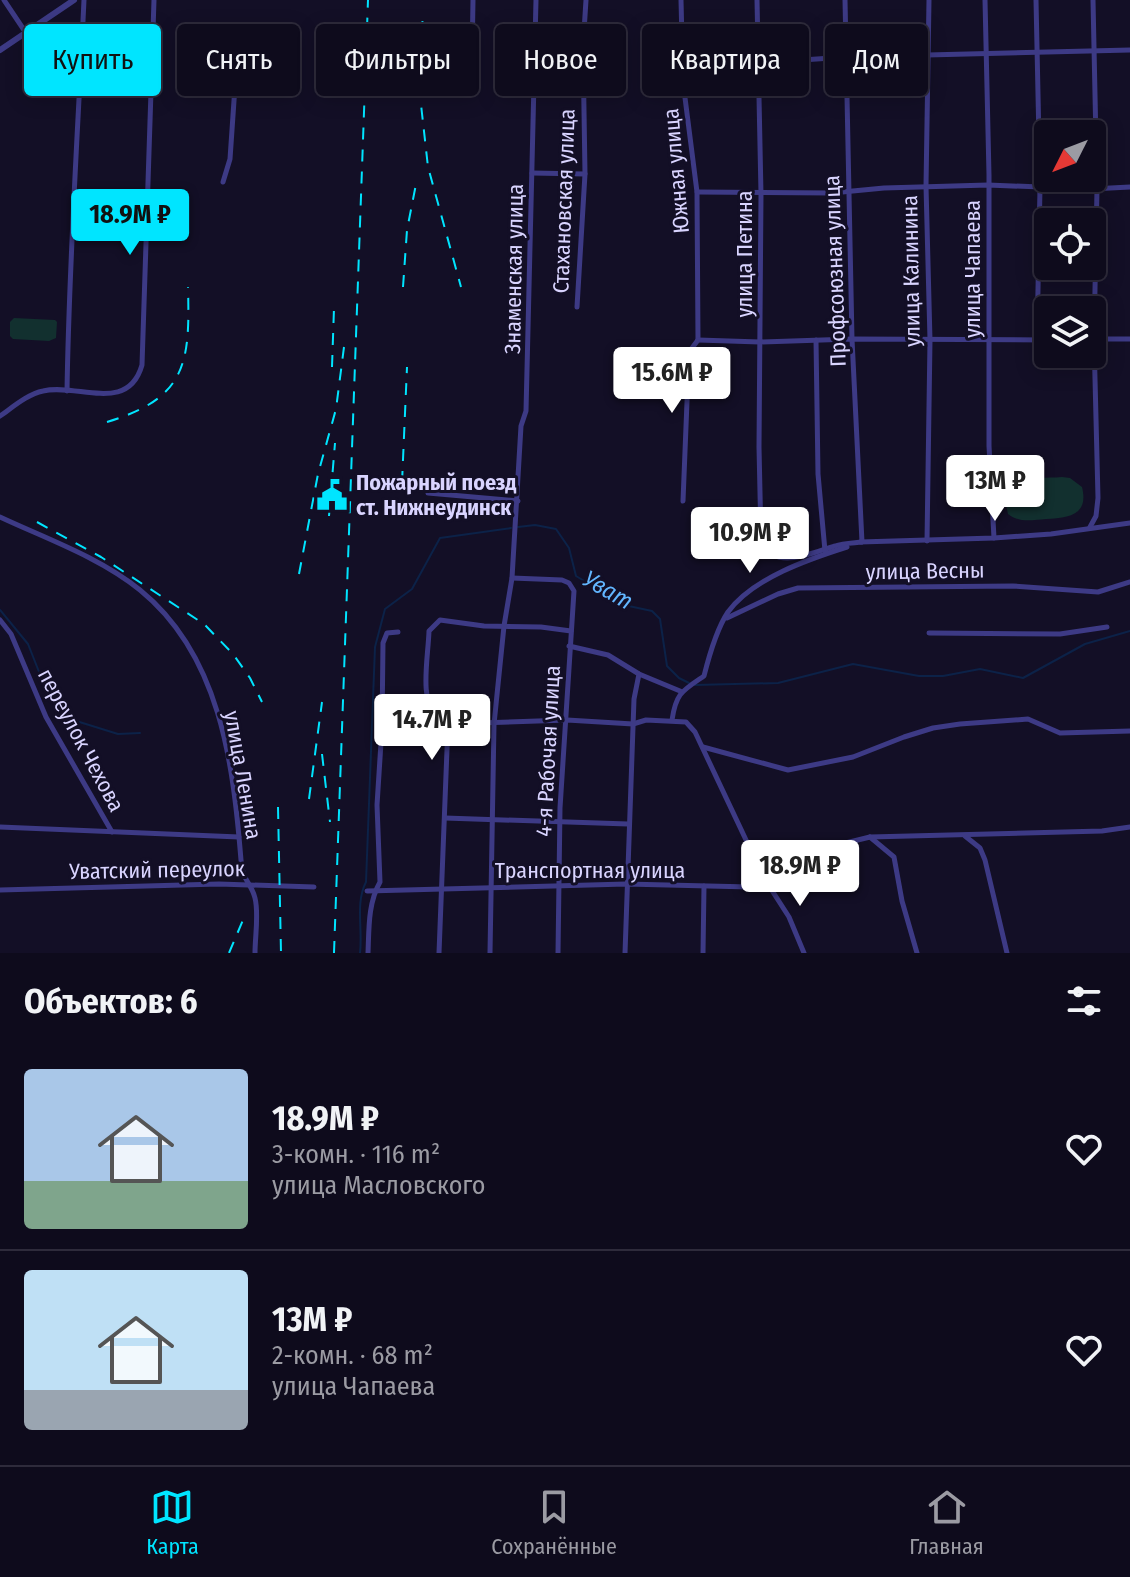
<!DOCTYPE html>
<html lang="ru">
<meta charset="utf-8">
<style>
:root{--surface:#0e0b1c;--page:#1c1929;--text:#f1f3f6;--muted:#9b9ba3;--line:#2e2b3b;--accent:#00e5ff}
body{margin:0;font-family:"Fira Sans Condensed",sans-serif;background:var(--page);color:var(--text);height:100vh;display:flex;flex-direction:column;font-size:30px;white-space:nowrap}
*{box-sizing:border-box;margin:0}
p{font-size:26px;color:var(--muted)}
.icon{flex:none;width:44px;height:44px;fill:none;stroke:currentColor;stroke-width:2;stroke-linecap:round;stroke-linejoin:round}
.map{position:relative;height:953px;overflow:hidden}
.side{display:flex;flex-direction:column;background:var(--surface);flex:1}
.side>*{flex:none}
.top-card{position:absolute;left:24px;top:24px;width:1082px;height:72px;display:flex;gap:16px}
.needle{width:52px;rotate:228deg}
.fabs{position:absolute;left:1034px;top:120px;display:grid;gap:16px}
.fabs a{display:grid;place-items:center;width:72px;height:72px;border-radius:8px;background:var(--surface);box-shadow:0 4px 20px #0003,0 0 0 2px var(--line);font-size:40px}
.price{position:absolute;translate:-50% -68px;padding:0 18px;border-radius:8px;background:#fff;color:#222;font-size:26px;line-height:52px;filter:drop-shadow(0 2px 4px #0008)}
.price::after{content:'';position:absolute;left:50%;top:48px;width:24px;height:18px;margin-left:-12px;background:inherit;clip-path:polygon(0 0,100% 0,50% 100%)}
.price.selected{background:var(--accent);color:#111}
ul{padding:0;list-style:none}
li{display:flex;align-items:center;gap:24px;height:200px;padding:0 24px}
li+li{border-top:2px solid var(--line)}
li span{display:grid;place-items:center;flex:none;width:224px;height:160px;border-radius:8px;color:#555}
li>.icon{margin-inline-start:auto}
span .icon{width:96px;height:96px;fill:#fffc;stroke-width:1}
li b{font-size:34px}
h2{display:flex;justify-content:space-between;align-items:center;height:96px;padding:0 24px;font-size:34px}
.pill{padding:0 28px;border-radius:8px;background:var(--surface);box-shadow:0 4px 20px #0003,0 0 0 2px var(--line);font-size:28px;line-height:72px}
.pill.selected{background:var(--accent);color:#111}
.tabs{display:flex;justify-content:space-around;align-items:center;height:112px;border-top:2px solid var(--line);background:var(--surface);font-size:22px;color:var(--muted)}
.tabs a{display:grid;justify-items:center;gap:4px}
.tabs .selected{color:var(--accent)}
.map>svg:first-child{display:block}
</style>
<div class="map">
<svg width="1130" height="953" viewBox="0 0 1130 953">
<rect width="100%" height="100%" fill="#130f26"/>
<g fill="#12302f">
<path d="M14,318L55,320L57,322L56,338L49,341L13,339L10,336V322Z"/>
<path d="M1062,477L1070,478L1082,487C1089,515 1069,518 1046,519C1032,520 1019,523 1008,514L1004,496C1014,474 1041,479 1062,477Z"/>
</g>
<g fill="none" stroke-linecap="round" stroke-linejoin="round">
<g stroke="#0c2248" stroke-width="2">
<path d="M518,527L535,525L556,529L569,548L576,576L624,605L652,611L660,619L667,666L679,678L689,683"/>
<path d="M0,610L28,644L47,692L73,720L118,734L140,733"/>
<path d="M695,685L778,683L853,664L919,676H943L980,669L1023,678L1085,644L1130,631"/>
<path d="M360,953C363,930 355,903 366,882L375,647L385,609L412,589L440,538L511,528"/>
</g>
<g stroke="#3d3a85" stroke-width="5">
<path d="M4,0L26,33"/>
<path d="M681,0L683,82L697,192L698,340"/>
<path d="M757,0L761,194L759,447L761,538C772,573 811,553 835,546C843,543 853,543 862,542"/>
<path d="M845,0L852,339L862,542"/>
<path d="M985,0L989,175V446L994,538"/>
<path d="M1036,0L1040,188L1037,340"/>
<path d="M472,59L473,0"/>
<path d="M758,63L846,57L1130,50"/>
<path d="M532,173L585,174"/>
<path d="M223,182L230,159L235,86"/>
<path d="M697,192L832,193L884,188L988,185L1091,189L1130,187"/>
<path d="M577,307L585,174L583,47L586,0"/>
<path d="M1092,339H1130"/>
<path d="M698,340L760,342L852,339L1048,340"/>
<path d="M816,340L818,474L825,551"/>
<path d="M67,391C69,260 78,130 84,0"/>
<path d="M0,416C13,407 28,394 43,391C78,383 128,414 142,365L154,0"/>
<path d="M428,493L518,501"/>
<path d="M683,501L689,352L698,340"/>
<path d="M0,517C47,539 99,557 140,590C220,655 233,762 241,860C242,881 251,882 255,898C259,914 255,936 255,953"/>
<path d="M1090,527L1096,516L1098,498L1094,339L1097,189L1093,0"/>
<path d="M927,541L930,340L926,186L929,0"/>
<path d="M860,542L994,538L1051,534L1130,523"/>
<path d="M512,578L562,580L569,583L574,591L560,808L558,953"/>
<path d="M727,618L778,594L798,588L1013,586L1098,592L1130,582"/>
<path d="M0,620L11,634L46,717L112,832"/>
<path d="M929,633L1060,634L1107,627"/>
<path d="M569,646L608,655L639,674L680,691"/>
<path d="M672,720C676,693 682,691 704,676C709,656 716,630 728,612C753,578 809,559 847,547"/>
<path d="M448,724L567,720L633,724L646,720L686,722L695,732L764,878L789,917L804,953"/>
<path d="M703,747L788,770L853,757L904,737L933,728L960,724L1028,719L1060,733L1130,731"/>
<path d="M445,818L628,824"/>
<path d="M0,827L239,837"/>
<path d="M965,836L980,848L985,860L1007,953"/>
<path d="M870,837L894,857L902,901L917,953"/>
<path d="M0,890L219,884L314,887"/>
<path d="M367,891L626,884L750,887L821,849L870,837L1102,831L1130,827"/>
<path d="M368,953C369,929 368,903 380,882L377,805L382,727L383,643L387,633L398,632"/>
<path d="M439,953L448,724L437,722C419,698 428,660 429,631L440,620L484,626L541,627L571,631"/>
<path d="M490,953L494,724L504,626L512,578L521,426L526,411L536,0"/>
<path d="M625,953L634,699L639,674"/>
<path d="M703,953L704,886"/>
</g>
<path stroke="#3d3a85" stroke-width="6" d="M0,50L74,0"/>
<g stroke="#00e5ff" stroke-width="2" stroke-dasharray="12 10" stroke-linecap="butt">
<path d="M414,42L428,167L461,287"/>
<path d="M420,55L423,15"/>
<path d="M403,287L407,230L416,184"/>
<path d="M332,367L334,308"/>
<path d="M107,422C187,398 190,363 188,287"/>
<path d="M402,483L407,367"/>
<path d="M329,516L335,443"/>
<path d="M37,522L101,557L204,624L233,654L250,678L262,702"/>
<path d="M299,574L318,474L336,409L344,347"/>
<path d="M322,754L330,822"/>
<path d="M309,799L322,702"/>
<path d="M278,807L281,953"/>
<path d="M229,953L246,913"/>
<path d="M334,953L368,0"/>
</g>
</g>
<defs>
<symbol id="civic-bare" viewBox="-9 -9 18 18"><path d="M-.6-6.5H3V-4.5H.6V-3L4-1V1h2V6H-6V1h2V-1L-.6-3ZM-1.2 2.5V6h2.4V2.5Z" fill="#00e5ff" stroke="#130f26" stroke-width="2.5" paint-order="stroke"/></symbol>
</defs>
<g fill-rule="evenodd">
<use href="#civic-bare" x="310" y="473" width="44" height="44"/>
</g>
<g text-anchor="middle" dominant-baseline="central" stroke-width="6" stroke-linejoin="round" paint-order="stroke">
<g font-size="22" fill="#d9d4ff" stroke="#130f26">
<text transform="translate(676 171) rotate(-95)">Южная улица</text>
<text transform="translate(564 201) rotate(-88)">Стахановская улица</text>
<text transform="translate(744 254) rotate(-90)">улица Петина</text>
<text transform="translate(514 269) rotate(-89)">Знаменская улица</text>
<text transform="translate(972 269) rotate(-90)">улица Чапаева</text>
<text transform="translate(835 271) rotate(-92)">Профсоюзная улица</text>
<text transform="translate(911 271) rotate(-91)">улица Калинина</text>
<text transform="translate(925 571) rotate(-1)">улица Весны</text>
<text transform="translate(81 740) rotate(62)">переулок Чехова</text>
<text transform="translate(548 751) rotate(-87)">4-я Рабочая улица</text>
<text transform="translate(243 775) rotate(80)">улица Ленина</text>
<text transform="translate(157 870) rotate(-1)">Уватский переулок</text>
<text x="590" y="870">Транспортная улица</text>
</g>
<g font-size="22" font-weight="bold" fill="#d9d4ff" stroke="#130f26" text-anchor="start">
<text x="356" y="482">Пожарный поезд<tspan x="356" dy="25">ст. Нижнеудинск</tspan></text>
</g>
<g font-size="24" font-style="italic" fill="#62b6ff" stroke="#130f26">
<text transform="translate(608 590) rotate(30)">Уват</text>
</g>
</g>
</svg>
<div class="fabs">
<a><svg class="needle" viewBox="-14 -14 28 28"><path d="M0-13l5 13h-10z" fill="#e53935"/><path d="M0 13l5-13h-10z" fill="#9b9ba3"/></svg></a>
<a><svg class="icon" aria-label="locate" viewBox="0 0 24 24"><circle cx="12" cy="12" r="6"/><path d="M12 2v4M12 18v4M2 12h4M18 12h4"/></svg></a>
<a><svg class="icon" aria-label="layers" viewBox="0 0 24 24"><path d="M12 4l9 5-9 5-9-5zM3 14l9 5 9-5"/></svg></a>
</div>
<b class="price selected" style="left:130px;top:257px">18.9M ₽</b>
<b class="price" style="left:672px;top:415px">15.6M ₽</b>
<b class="price" style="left:995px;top:523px">13M ₽</b>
<b class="price" style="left:750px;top:575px">10.9M ₽</b>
<b class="price" style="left:432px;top:762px">14.7M ₽</b>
<b class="price" style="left:800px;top:908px">18.9M ₽</b>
<div class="top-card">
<a class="pill selected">Купить</a>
<a class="pill">Снять</a>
<a class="pill">Фильтры</a>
<a class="pill">Новое</a>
<a class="pill">Квартира</a>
<a class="pill">Дом</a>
</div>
</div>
<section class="side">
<h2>Объектов: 6<svg class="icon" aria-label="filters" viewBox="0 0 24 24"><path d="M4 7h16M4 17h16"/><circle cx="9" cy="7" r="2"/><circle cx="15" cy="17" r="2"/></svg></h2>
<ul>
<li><span style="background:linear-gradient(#a9c7e8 70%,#7fa58c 0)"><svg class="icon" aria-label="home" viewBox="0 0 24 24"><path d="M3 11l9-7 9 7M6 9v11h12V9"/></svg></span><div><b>18.9M ₽</b><p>3-комн. · 116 m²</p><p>улица Масловского</p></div><svg class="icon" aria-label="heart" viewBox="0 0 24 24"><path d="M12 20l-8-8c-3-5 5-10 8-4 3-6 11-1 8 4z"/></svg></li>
<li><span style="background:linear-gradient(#bfe0f5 75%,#9aa5b1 0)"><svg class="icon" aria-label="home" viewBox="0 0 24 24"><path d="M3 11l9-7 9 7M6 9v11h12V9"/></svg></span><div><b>13M ₽</b><p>2-комн. · 68 m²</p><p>улица Чапаева</p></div><svg class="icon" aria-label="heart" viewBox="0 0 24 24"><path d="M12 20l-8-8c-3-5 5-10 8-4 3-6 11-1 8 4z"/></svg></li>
</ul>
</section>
<nav class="tabs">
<a class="selected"><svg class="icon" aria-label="map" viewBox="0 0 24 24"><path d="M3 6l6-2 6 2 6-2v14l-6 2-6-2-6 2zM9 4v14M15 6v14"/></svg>Карта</a>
<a><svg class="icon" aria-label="saved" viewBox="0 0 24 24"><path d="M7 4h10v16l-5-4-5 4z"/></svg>Сохранённые</a>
<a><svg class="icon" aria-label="home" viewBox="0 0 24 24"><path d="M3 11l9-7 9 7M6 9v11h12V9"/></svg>Главная</a>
</nav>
